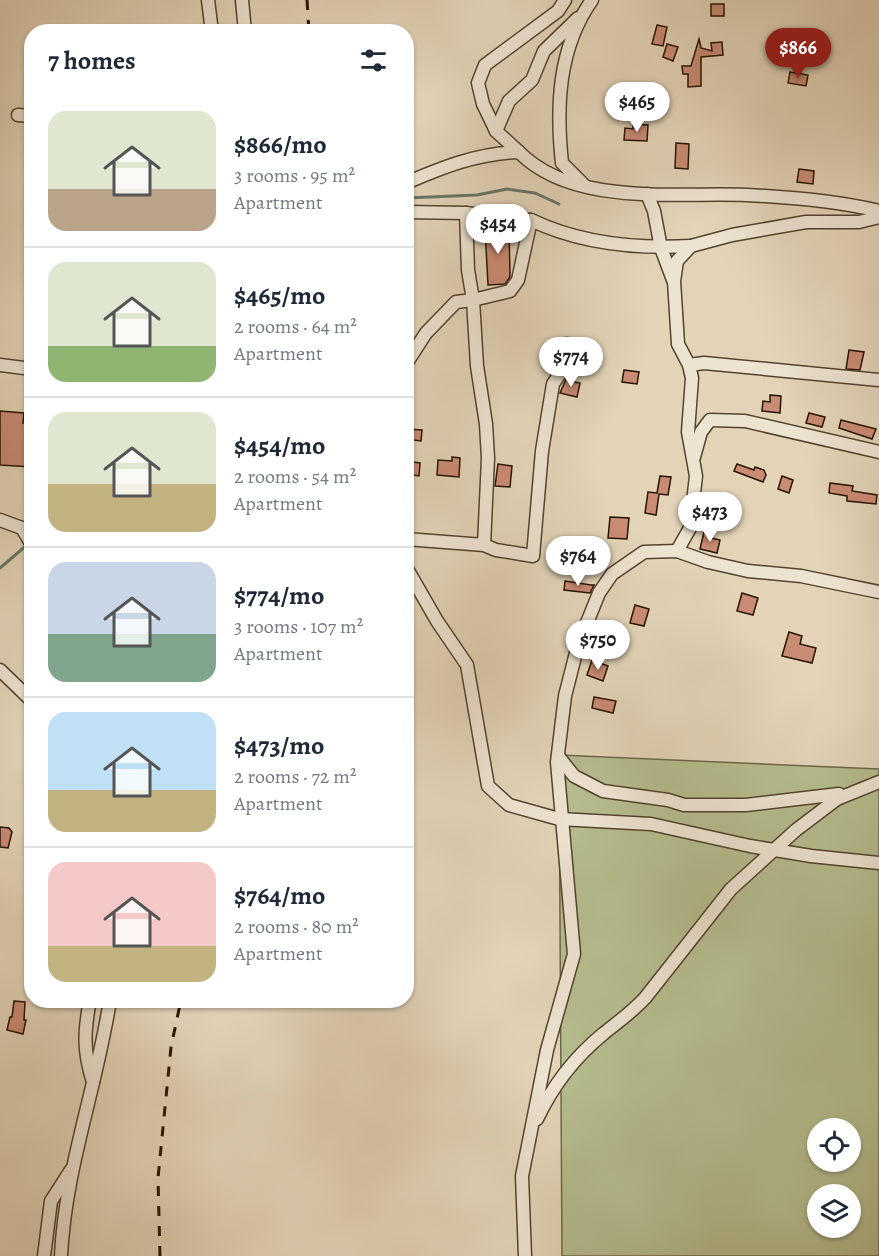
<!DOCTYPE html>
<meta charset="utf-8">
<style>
:root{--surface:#fff;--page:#f2f2f3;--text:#1f2937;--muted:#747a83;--line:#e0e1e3;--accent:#8f2418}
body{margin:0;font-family:Alegreya,serif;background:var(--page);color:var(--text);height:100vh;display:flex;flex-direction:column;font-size:22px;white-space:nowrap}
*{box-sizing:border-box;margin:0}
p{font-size:20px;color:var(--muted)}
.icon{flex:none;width:33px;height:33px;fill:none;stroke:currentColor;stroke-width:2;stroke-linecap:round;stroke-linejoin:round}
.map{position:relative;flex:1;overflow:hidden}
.details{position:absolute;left:24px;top:24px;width:390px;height:984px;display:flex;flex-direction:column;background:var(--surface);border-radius:24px;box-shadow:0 2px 4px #0004}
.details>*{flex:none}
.buttons{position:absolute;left:807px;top:1118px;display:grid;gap:12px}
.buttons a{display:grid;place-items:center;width:54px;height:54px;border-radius:50%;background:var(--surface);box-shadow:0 2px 4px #0004;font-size:30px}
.price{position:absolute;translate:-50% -51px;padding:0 14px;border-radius:21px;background:#fff;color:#222;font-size:20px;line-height:39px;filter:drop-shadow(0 2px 3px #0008)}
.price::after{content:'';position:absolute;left:50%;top:36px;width:18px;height:14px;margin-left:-9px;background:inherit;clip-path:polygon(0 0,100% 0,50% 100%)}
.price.active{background:var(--accent);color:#fff}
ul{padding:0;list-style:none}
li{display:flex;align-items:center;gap:18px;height:150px;padding:0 24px}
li+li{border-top:2px solid var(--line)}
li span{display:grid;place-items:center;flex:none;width:168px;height:120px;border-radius:18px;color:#555}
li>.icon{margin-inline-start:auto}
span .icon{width:72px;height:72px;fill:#fffc;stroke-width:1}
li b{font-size:26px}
h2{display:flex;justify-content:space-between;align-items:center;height:72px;padding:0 24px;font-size:26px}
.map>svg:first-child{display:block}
</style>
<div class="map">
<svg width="879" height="1256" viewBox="0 0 879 1256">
<rect width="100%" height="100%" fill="#e3d4b8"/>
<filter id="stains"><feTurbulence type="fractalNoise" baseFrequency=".00333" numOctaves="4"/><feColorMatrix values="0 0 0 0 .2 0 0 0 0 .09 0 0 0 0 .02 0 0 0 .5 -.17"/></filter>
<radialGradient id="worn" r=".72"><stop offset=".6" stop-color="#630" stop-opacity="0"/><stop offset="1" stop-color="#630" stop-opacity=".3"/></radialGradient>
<path fill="#b5bc8e" stroke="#6d6847" stroke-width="1.5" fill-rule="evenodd" d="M559,755L879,769V1256H562ZM818,1128H850V1161H818ZM818,1194H850V1227H818Z"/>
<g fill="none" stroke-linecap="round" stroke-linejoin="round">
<g stroke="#687668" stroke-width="3">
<path d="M406,198L477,195L507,189L535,193L559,204"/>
<path d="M0,568L28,544"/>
</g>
</g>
<g fill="#ca8b74" stroke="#251300" stroke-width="1.5">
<rect x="711" y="4" width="13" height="12"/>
<path d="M657,25L667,27L663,46L652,44Z"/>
<path d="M699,39L701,48L712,51L711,43L722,42L723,55L701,57V86L688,87V74H683L682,66H691Z"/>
<path d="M667,44L678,47L673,61L663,57Z"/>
<path d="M790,72L808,75L806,86L788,83Z"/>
<path d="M633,124L648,125L647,141L624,140L625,128L633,129Z"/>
<path d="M676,143L689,144L688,169L675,168Z"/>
<path d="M799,169L814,171L813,184L797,182Z"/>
<path d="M509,227L510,277L505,284L488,285L485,229Z"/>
<path d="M849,350L864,352L860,370L846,369Z"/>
<path d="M624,370L639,372L637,384L622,382Z"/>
<path d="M568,375L569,381L580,383L577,397L560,393Z"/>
<path d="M770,395L781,396L780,413L762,411L763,401L770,402Z"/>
<path d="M0,411L24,413L23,423L32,424V467L0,465Z"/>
<path d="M809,413L825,417L822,427L806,423Z"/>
<path d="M841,420L876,429L872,439L839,428Z"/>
<path d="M406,429L422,430L421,441L406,439Z"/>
<path d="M452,457L460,458L459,477L437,475L438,460L452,461Z"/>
<path d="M406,461L420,463L419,476L406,474Z"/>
<path d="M498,464L512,466L510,487L495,486Z"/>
<path d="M737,464L754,470L755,467L764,470L766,475L763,482L734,471Z"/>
<path d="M660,476L671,477L668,495L659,494L656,515L645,513L648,492L657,493Z"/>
<path d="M782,476L793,480L789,493L778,489Z"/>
<path d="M830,483L853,486L852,491L877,495L876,504L847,501V496L829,493Z"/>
<path d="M610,517L629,518L627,539L608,538Z"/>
<path d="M704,532L712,533L711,538L720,540L717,553L700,549Z"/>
<path d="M565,581L591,585H594L590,593L564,590Z"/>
<path d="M742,593L758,598L753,615L737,611Z"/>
<path d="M635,605L649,609L644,626L630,623Z"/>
<path d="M789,632L802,636L800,644L816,648L812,663L782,656Z"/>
<path d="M592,660L608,666L603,681L587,675Z"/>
<path d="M594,697L616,701L613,713L592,708Z"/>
<path d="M0,827L9,828L12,832L8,848L0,847Z"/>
<path d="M14,1001L25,1002L24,1020H26L23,1034L7,1030L10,1017H12Z"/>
</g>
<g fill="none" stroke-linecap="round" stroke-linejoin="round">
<defs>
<g id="minor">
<path d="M208,0L212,32"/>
<path d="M242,0L245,32"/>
<path d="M18,115L32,116"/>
<path d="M496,131L509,101L532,80L544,51L578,18"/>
<path d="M519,152L496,131L483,104L478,83L485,65L558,11L565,0"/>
<path d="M406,183C443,167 478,153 519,152C573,207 676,192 747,195C790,197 837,201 879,211"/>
<path d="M584,185L562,163C556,107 558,48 592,0"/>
<path d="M647,194L654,211L661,248L673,280"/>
<path d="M406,212L466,213L506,219L531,220"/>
<path d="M406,364L426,333L456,302L473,300L468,270L466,213"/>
<path d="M0,365L32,369"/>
<path d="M689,365L704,363L879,380"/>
<path d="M694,457L701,432L710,420L745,421L879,452"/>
<path d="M0,520L22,528L32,545"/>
<path d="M406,539L484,545L496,550L533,556L542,451L553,384L561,372L567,344"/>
<path d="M484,545L488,458L486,424L477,366L473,300L510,291L518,280L531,220C581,244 637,249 691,246"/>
<path d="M677,551L690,528L696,476L688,432L692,378L689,365L678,344L674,281L677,261L691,246L732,235L806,222H859L879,217"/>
<path d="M406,567L437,621L467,665L488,786L509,805L559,819L651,824L750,846L811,856L879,863"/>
<path d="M0,670L32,701"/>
<path d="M558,756L574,776L603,791L668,800L684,805H746L839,794"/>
<path d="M90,1000C84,1032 83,1051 93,1082"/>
<path d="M537,1119C552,1087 575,1057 603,1034C618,1022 632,1012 645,998L731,889L796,830L837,799L879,782"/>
<path d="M44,1256L51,1201L71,1170"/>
<path d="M61,1256C65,1169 97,1086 110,1000"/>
<path d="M525,1256L522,1176L547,1050L574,954L557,762L565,696L578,645L599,593L612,574L644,552L677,551L708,562L748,571L801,576L879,592"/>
</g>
</defs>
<use href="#minor" stroke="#54432e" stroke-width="15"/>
<use href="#minor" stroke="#ede3d1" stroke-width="12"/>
<g stroke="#251300" stroke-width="3" stroke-dasharray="10 10" stroke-linecap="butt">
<path d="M307,0L309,32"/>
<path d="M160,1256L158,1178L171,1047L181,1000"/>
</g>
</g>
<rect width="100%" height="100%" filter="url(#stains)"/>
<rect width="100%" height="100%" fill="url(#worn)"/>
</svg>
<div class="buttons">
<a><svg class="icon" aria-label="locate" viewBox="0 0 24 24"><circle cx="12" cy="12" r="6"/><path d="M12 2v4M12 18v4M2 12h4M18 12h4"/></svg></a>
<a><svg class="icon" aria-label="layers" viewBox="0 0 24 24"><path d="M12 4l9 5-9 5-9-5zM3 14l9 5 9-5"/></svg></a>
</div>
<b class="price active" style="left:798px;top:79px">$866</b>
<b class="price" style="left:637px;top:133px">$465</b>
<b class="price" style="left:498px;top:255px">$454</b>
<b class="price" style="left:571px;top:388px">$774</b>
<b class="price" style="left:710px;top:543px">$473</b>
<b class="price" style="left:578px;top:587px">$764</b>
<b class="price" style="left:598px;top:671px">$750</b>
<section class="details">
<h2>7 homes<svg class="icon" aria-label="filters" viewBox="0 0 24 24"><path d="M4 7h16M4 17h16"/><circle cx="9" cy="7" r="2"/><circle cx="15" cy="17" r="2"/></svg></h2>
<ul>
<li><span style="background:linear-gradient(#dfe7d0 65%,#b9a48a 0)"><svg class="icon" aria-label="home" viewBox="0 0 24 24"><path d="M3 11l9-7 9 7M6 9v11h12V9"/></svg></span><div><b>$866/mo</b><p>3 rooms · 95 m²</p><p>Apartment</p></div></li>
<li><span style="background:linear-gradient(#dfe7d0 70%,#8fb573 0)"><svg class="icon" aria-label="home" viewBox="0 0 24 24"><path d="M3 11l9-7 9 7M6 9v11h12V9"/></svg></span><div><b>$465/mo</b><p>2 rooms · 64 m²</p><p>Apartment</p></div></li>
<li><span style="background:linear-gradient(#dfe7d0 60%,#c2b280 0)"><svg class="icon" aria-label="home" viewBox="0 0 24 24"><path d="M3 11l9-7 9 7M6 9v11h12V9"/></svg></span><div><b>$454/mo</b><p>2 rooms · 54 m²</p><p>Apartment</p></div></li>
<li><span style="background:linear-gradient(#c9d6e8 60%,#7fa58c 0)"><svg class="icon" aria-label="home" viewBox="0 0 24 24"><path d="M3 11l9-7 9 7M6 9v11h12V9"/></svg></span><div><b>$774/mo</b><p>3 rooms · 107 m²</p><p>Apartment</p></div></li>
<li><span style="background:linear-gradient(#bfe0f5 65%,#c2b280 0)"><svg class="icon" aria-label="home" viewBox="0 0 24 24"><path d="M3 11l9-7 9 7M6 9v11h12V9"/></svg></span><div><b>$473/mo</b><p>2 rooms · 72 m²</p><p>Apartment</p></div></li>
<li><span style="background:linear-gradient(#f6c9c9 70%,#c2b280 0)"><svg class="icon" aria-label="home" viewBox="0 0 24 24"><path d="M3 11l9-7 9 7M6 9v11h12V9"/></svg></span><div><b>$764/mo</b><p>2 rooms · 80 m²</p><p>Apartment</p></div></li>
</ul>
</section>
</div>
